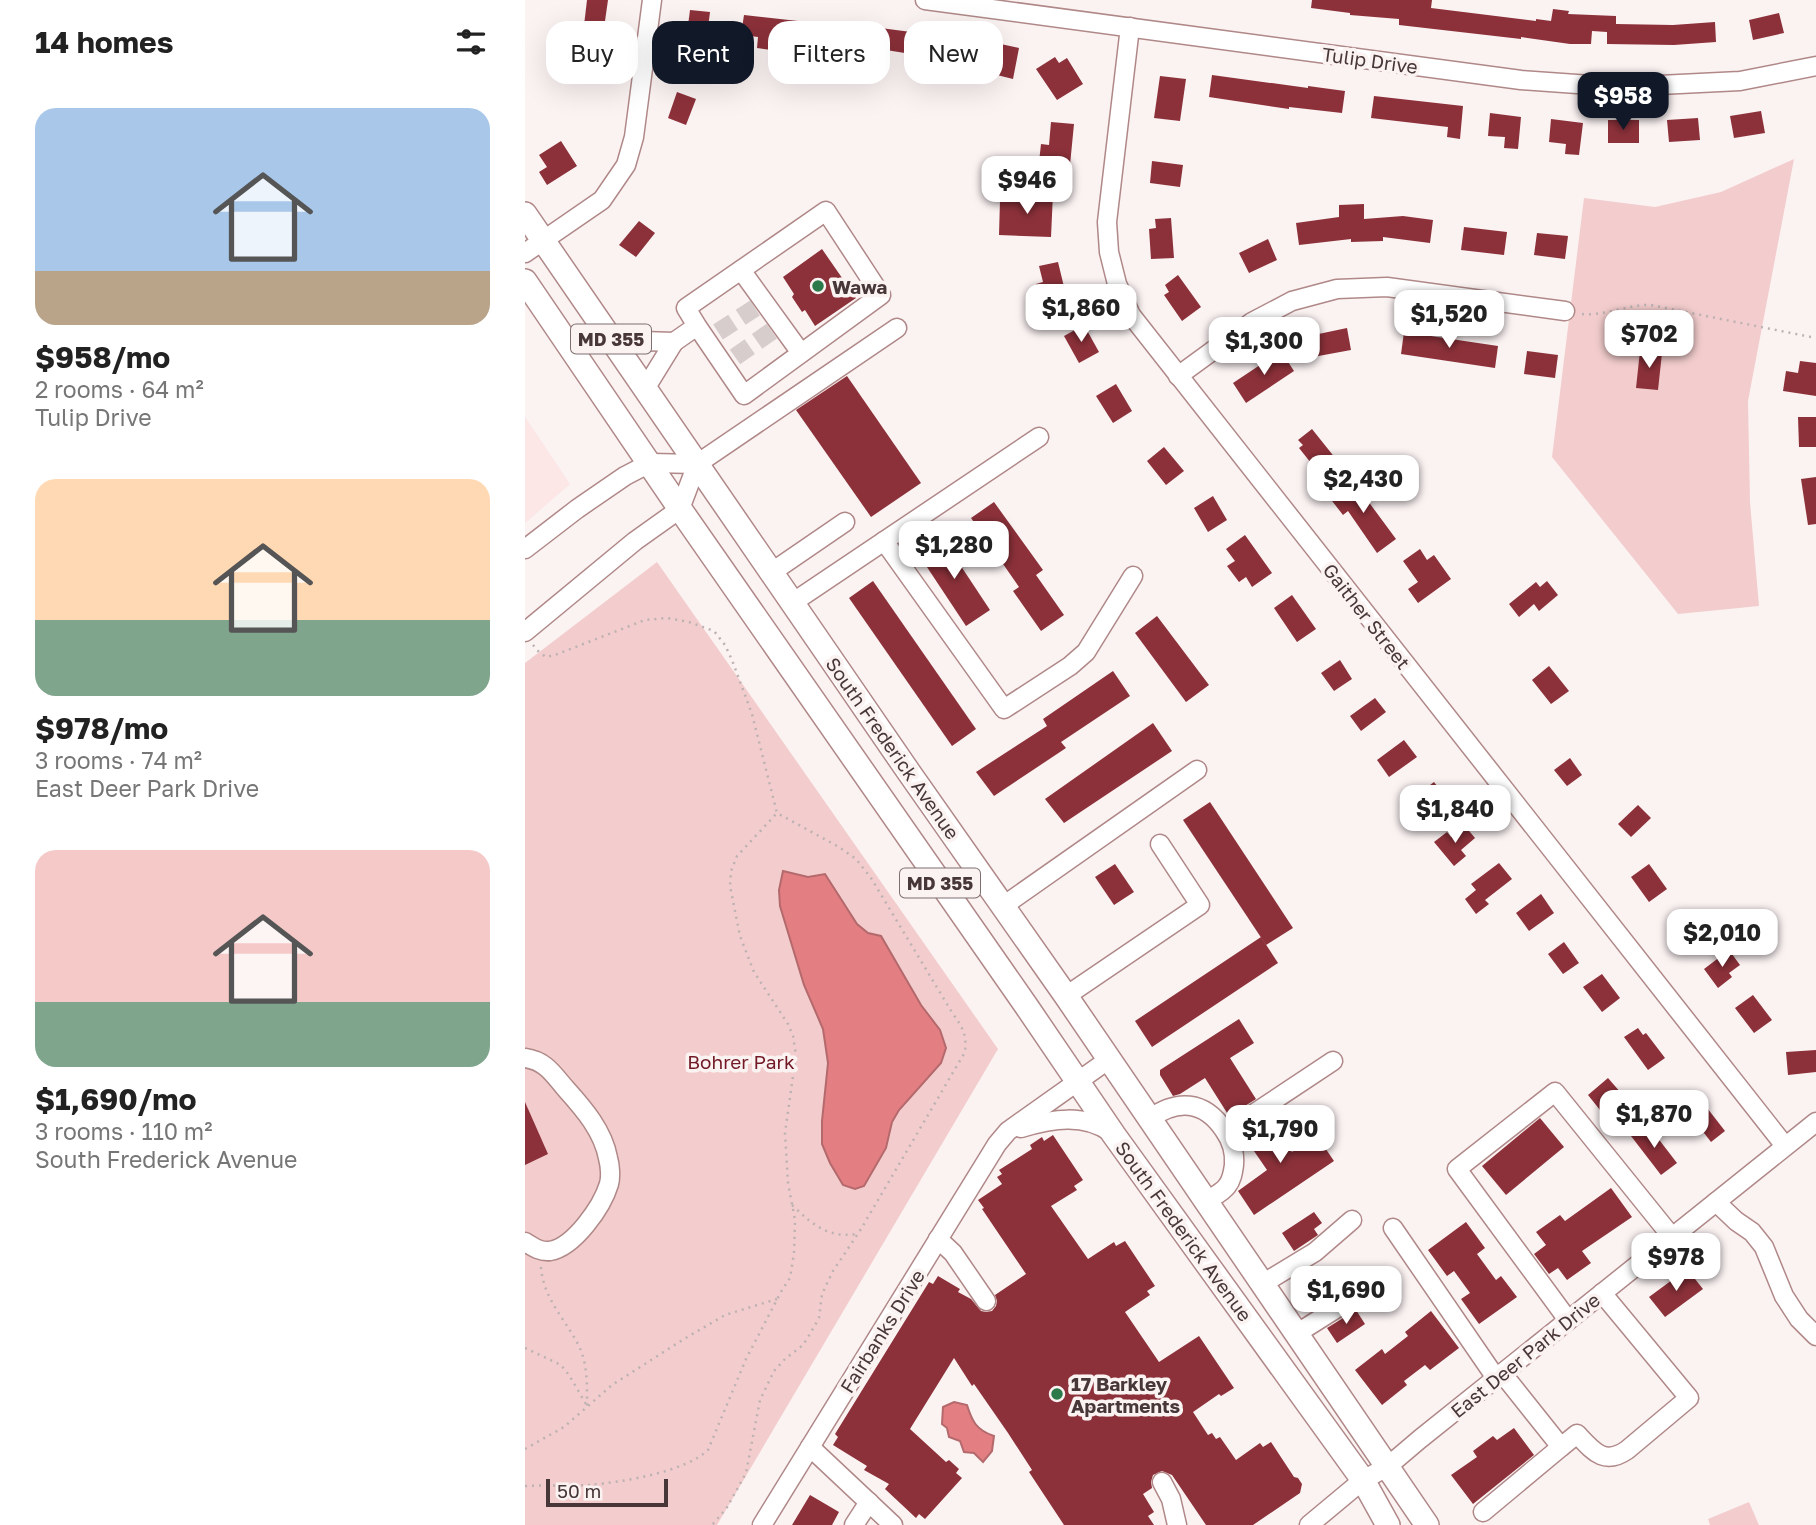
<!DOCTYPE html>
<meta charset="utf-8">
<style>
:root{--surface:#fff;--page:#f2f2f2;--text:#222;--muted:#767676;--accent:#111827}
body{margin:0;font-family:"Golos Text",sans-serif;background:var(--page);color:var(--text);height:100vh;display:flex;flex-direction:column;font-size:26px;white-space:nowrap}
*{box-sizing:border-box;margin:0}
p{font-size:23px;color:var(--muted)}
.icon{flex:none;width:38px;height:38px;fill:none;stroke:currentColor;stroke-width:2;stroke-linecap:round;stroke-linejoin:round}
.map{position:relative;flex:1;overflow:hidden}
.side{display:flex;flex-direction:column;background:var(--surface);width:525px}
.side>*{flex:none}
.banner{position:absolute;left:21px;top:21px;width:665px;height:63px;display:flex;gap:14px}
.scale{position:absolute;left:21px;bottom:18px;width:122px;box-sizing:border-box;padding-left:7px;border:4px solid #483738;border-top:0;font-size:19px;line-height:24px;white-space:nowrap;color:#483738;-webkit-text-stroke:5px #fbf2f2;paint-order:stroke}
.price{position:absolute;translate:-50% -60px;padding:0 16px;border-radius:14px;background:#fff;color:#222;font-size:23px;line-height:46px;filter:drop-shadow(0 2px 4px #0008)}
.price::after{content:'';position:absolute;left:50%;top:42px;width:21px;height:16px;margin-left:-10px;background:inherit;clip-path:polygon(0 0,100% 0,50% 100%)}
.price.active{background:var(--accent);color:#fff}
ul{padding:0;list-style:none}
li{display:grid;align-content:center;gap:14px;height:371px;padding:0 35px}
li span{display:grid;place-items:center;height:217px;border-radius:21px;color:#555}
li>.icon{margin-inline-start:auto}
span .icon{width:126px;height:126px;fill:#fffc;stroke-width:1}
li b{font-size:30px}
h2{display:flex;justify-content:space-between;align-items:center;height:84px;padding:0 35px;font-size:30px}
.pill{padding:0 24px;border-radius:21px;background:var(--surface);box-shadow:0 7px 28px #0002;font-size:24px;line-height:63px}
.pill.active{background:var(--accent);color:#fff}
main{display:flex;flex:1;min-height:0}
.map>svg:first-child{display:block}
</style>
<main>
<section class="side">
<h2>14 homes<svg class="icon" aria-label="filters" viewBox="0 0 24 24"><path d="M4 7h16M4 17h16"/><circle cx="9" cy="7" r="2"/><circle cx="15" cy="17" r="2"/></svg></h2>
<ul>
<li><span style="background:linear-gradient(#a9c7e8 75%,#b9a48a 0)"><svg class="icon" aria-label="home" viewBox="0 0 24 24"><path d="M3 11l9-7 9 7M6 9v11h12V9"/></svg></span><div><b>$958/mo</b><p>2 rooms · 64 m²</p><p>Tulip Drive</p></div></li>
<li><span style="background:linear-gradient(#ffd9b3 65%,#7fa58c 0)"><svg class="icon" aria-label="home" viewBox="0 0 24 24"><path d="M3 11l9-7 9 7M6 9v11h12V9"/></svg></span><div><b>$978/mo</b><p>3 rooms · 74 m²</p><p>East Deer Park Drive</p></div></li>
<li><span style="background:linear-gradient(#f6c9c9 70%,#7fa58c 0)"><svg class="icon" aria-label="home" viewBox="0 0 24 24"><path d="M3 11l9-7 9 7M6 9v11h12V9"/></svg></span><div><b>$1,690/mo</b><p>3 rooms · 110 m²</p><p>South Frederick Avenue</p></div></li>
</ul>
</section>
<div class="map">
<svg width="1291" height="1525" viewBox="0 0 1291 1525">
<rect width="100%" height="100%" fill="#fbf2f2"/>
<path fill="#fce6e6" d="M0,417L45,484L0,523Z"/>
<g fill="#f3cdcd">
<path d="M1269,159L1223,401L1225,502L1234,606L1153,614L1027,457L1059,198L1130,207L1196,192Z"/>
<path d="M132,562L473,1049L192,1525H0V663Z"/>
<path d="M1224,1502L1234,1525H1185L1183,1519Z"/>
</g>
<g fill="#e37f83" stroke="#b4696c" stroke-width="2">
<path d="M258,871L283,877L300,874L332,924L343,933L356,936L396,1005L415,1030L421,1048L416,1063L374,1110L367,1122L361,1148L339,1186L330,1189L318,1185L305,1163L297,1144V1121L303,1063L298,1029L279,985L255,906L254,890Z"/>
<path d="M429,1402L442,1405C447,1421 451,1430 469,1436L467,1451L458,1462L449,1453L439,1452L435,1441L424,1437L422,1428L417,1424L418,1407Z"/>
</g>
<g fill="#8c313a">
<path d="M62,0H83L73,70L54,68Z"/>
<path d="M787,0H907L906,8L1011,21V19L1026,21L1028,9L1044,11L1043,14L1091,16V24L1148,25L1190,22L1191,42L1149,45L1082,44V32L1067,31L1066,44H1045L996,37V39L874,25V19L825,15V13L786,8Z"/>
<path d="M165,10L185,12L181,43L161,41Z"/>
<path d="M1254,13L1259,33L1228,40L1224,20Z"/>
<path d="M219,15L309,25V23L340,26L471,43L494,48L488,79L468,74V72L405,64V66L385,64L386,54L336,46L247,38L246,50L232,48L233,37L216,35Z"/>
<path d="M530,57L534,63L542,58L558,84L532,100L511,69Z"/>
<path d="M687,75L783,88V86L820,91L817,113L764,107V109L684,97Z"/>
<path d="M635,76L661,79L655,121L629,118Z"/>
<path d="M152,92L171,99L161,125L143,118Z"/>
<path d="M849,96L938,106L935,139L922,137L923,127L846,118Z"/>
<path d="M1236,111L1240,133L1209,138L1205,116Z"/>
<path d="M965,113L996,117L993,149L979,148L980,137L963,136Z"/>
<path d="M1173,118L1175,140L1144,142L1142,120Z"/>
<path d="M1026,119L1058,123L1054,155L1040,154L1041,144L1024,142Z"/>
<rect x="1083" y="120" width="31" height="23"/>
<path d="M526,122L549,124L545,165L514,162L516,144L524,145Z"/>
<path d="M36,141L52,166L22,185L14,172L22,167L14,155Z"/>
<path d="M627,161L658,165L655,187L625,183Z"/>
<path d="M503,193H528L526,237L474,235L475,200L502,201Z"/>
<path d="M839,204V219L878,216L908,220L905,243L858,237V241L826,242V239L774,245L771,223L814,217V205Z"/>
<path d="M646,218L649,258L626,259L624,229L631,228L630,219Z"/>
<path d="M114,221L130,233L111,257L94,245Z"/>
<path d="M939,227L982,232L979,255L936,250Z"/>
<path d="M1012,233L1043,236L1040,259L1009,255Z"/>
<path d="M743,239L752,260L724,273L714,253Z"/>
<path d="M297,249L331,298L290,326L280,310L277,312L267,297L269,294L258,277Z"/>
<path d="M533,262L541,295L548,293L551,307L525,313L521,298L515,300L511,284L518,282L514,266Z"/>
<path d="M653,275L676,307L657,321L639,295L644,292L640,285Z"/>
<path d="M559,325L574,352L554,363L539,336Z"/>
<path d="M822,328L826,350L788,357L784,336Z"/>
<path d="M879,332L973,346L970,368L876,354Z"/>
<path d="M756,351L769,371L721,403L708,383Z"/>
<path d="M1002,351L1033,355L1030,378L999,374Z"/>
<path d="M1115,351L1137,353L1133,390L1111,388Z"/>
<path d="M1275,361L1291,363V396L1258,391L1261,371L1273,373Z"/>
<path d="M322,376L396,483L346,517L271,410Z"/>
<path d="M591,384L607,411L588,423L571,396Z"/>
<path d="M1273,417H1291V447H1274Z"/>
<path d="M787,429L811,459L794,473L774,448L778,445L773,440Z"/>
<path d="M639,447L659,471L641,485L622,461Z"/>
<path d="M1291,477V524L1283,525L1276,479Z"/>
<path d="M828,478L842,496L840,497L871,539L852,553L823,511L818,515L804,497Z"/>
<path d="M688,496L702,520L683,532L669,508Z"/>
<path d="M469,502L518,570L511,575L539,615L516,631L488,591L494,587L446,518Z"/>
<path d="M720,535L747,573L727,587L721,577L714,582L702,566L710,561L701,549Z"/>
<path d="M416,536L465,610L441,626L392,552Z"/>
<path d="M895,549L902,560L909,555L926,579L893,603L883,589L893,582L878,561Z"/>
<path d="M348,581L451,729L427,746L324,598Z"/>
<path d="M1022,581L1033,595L1014,611L1009,604L994,617L984,604L1011,582L1015,587Z"/>
<path d="M767,595L791,629L772,642L749,608Z"/>
<path d="M632,616L684,685L661,702L610,633Z"/>
<path d="M815,660L827,679L809,691L796,673Z"/>
<path d="M1024,666L1044,691L1026,704L1007,680Z"/>
<path d="M588,671L605,696L536,742L541,748L469,796L451,772L522,726L518,719Z"/>
<path d="M850,698L861,712L836,731L825,716Z"/>
<path d="M628,723L647,751L539,823L520,799Z"/>
<path d="M879,740L892,757L864,777L852,760Z"/>
<path d="M1045,758L1057,775L1042,786L1029,770Z"/>
<path d="M909,782L922,799L897,817L884,801Z"/>
<path d="M685,802L768,928L741,945L658,820Z"/>
<path d="M1113,805L1126,818L1106,837L1093,824Z"/>
<path d="M940,826L950,838L936,850L941,856L929,866L909,842L922,832L926,837Z"/>
<path d="M974,863L987,879L960,900L964,904L951,914L940,899L951,890L946,884Z"/>
<path d="M590,864L609,892L589,905L570,877Z"/>
<path d="M1124,864L1142,889L1124,902L1106,877Z"/>
<path d="M1016,894L1029,913L1004,931L991,913Z"/>
<path d="M1168,915L1172,921L1181,915L1190,927L1160,949L1147,930Z"/>
<path d="M736,937L753,963L627,1047L610,1021Z"/>
<path d="M1039,942L1054,963L1038,974L1023,954Z"/>
<path d="M1204,950L1215,965L1204,973L1207,977L1193,988L1179,969Z"/>
<path d="M1077,974L1095,998L1077,1012L1058,987Z"/>
<path d="M1228,995L1247,1020L1229,1033L1210,1008Z"/>
<path d="M714,1019L729,1043L705,1058L731,1099L704,1116L680,1078L655,1094L648,1096L635,1075V1070Z"/>
<path d="M1113,1028L1118,1035L1121,1033L1140,1058L1123,1070L1099,1037Z"/>
<path d="M1291,1050V1072L1263,1075L1261,1052Z"/>
<path d="M1083,1078L1096,1093L1075,1110L1063,1095Z"/>
<path d="M0,1102L23,1154L0,1165Z"/>
<path d="M1179,1104L1200,1131L1186,1142L1165,1115Z"/>
<path d="M744,1117L767,1152L792,1136L809,1161L729,1215L713,1191L742,1170L718,1135Z"/>
<path d="M1015,1118L1039,1147L981,1195L957,1166Z"/>
<path d="M1122,1124L1152,1163L1136,1175L1106,1136Z"/>
<path d="M528,1135L558,1180L549,1186L552,1190L526,1206L563,1259L589,1242L591,1246L600,1241L630,1286L622,1291L625,1295L600,1312L634,1362L674,1336L709,1388L696,1396L694,1394L668,1412L683,1435L687,1433L691,1439L695,1437L711,1460L735,1443L738,1447L746,1442L769,1477L773,1478L777,1484L775,1493L728,1525H681L647,1475L637,1471L628,1475L626,1482L627,1488L618,1494L629,1512L623,1516L629,1525H539L504,1472L507,1470L483,1433L449,1384L447,1386L429,1358L385,1429L421,1462L424,1460L434,1469L431,1473L437,1478L400,1519L394,1514L391,1518L360,1489L364,1484L339,1470L342,1466L308,1445L313,1437L310,1434L404,1282L408,1284L413,1276L435,1289L433,1292L446,1299L456,1311L461,1312L467,1311L471,1306L472,1301L470,1295L501,1274L457,1209L459,1208L453,1200L477,1184L472,1177L477,1174L474,1170L507,1149L505,1145L517,1137L519,1141Z"/>
<path d="M1086,1188L1107,1217L1057,1251L1066,1263L1042,1280L1033,1268L1024,1274L1009,1254L1021,1245L1011,1232L1035,1215L1040,1221Z"/>
<path d="M789,1212L797,1223L789,1229L793,1235L769,1251L757,1233Z"/>
<path d="M941,1222L960,1248L952,1254L971,1280L976,1276L992,1297L954,1324L936,1299L945,1293L929,1271L922,1276L903,1250Z"/>
<path d="M1162,1269L1178,1289L1140,1317L1124,1297Z"/>
<path d="M831,1310L840,1324L812,1343L802,1328Z"/>
<path d="M906,1311L934,1348L905,1370L900,1365L879,1381L882,1385L857,1405L830,1370L857,1349L860,1354L883,1336L880,1332Z"/>
<path d="M989,1428L1009,1455L948,1504L926,1475L952,1457L948,1451L968,1436L972,1440Z"/>
<path d="M285,1495L314,1512L307,1525H267Z"/>
</g>
<g fill="none" stroke-linecap="round" stroke-linejoin="round">
<g stroke="#d7cdcd" stroke-width="18" stroke-dasharray="18 9" stroke-linecap="butt">
<path d="M193,332L230,308"/>
<path d="M210,357L247,331"/>
</g>
<defs>
<g id="minor">
<path d="M400,0L996,80L1094,87L1215,81L1291,66"/>
<path d="M605,27L582,222L584,252L592,284L606,315L1260,1146"/>
<path d="M0,253L77,200L101,165L109,137L127,0"/>
<path d="M216,270L276,353"/>
<path d="M87,340L149,342L120,389"/>
<path d="M149,342L172,326L161,308L301,211L356,295L219,395L172,326"/>
<path d="M653,376L727,322L767,301L812,289L862,287L1040,311"/>
<path d="M172,464L372,328"/>
<path d="M359,541L479,709L545,666L561,652L608,576"/>
<path d="M0,549L52,509L100,476L125,463L172,464"/>
<path d="M247,572L320,522"/>
<path d="M267,603L514,437"/>
<path d="M0,632L110,541L155,509L172,464"/>
<path d="M478,906L672,770"/>
<path d="M541,996L675,905L635,844"/>
<path d="M0,1058C21,1061 28,1074 41,1089C59,1109 78,1131 83,1158C85,1165 86,1177 84,1184C77,1207 49,1247 25,1251C15,1252 8,1247 0,1242"/>
<path d="M624,1119C652,1099 679,1100 699,1130C707,1141 710,1152 709,1165C708,1172 707,1180 702,1186C697,1193 687,1197 680,1202"/>
<path d="M496,1128C527,1119 559,1113 587,1133"/>
<path d="M701,1132L808,1061"/>
<path d="M1191,1202L1211,1221L1227,1232L1239,1247L1259,1296L1274,1319L1291,1336"/>
<path d="M868,1228L971,1378"/>
<path d="M413,1239L428,1253L461,1301"/>
<path d="M737,1284L790,1252L827,1220"/>
<path d="M1043,1320L932,1169L1030,1092L1147,1237"/>
<path d="M771,1334L847,1286"/>
<path d="M977,1373L1036,1447L1052,1434C1068,1451 1079,1466 1102,1450L1164,1398L1077,1293"/>
<path d="M285,1447L368,1525"/>
<path d="M637,1482L646,1499L652,1525"/>
<path d="M958,1512L1036,1447"/>
<path d="M237,1525L472,1144L483,1131L583,1060"/>
<path d="M329,1525L344,1502"/>
<path d="M784,1525L838,1480L862,1467L895,1439L1291,1122"/>
</g>
<g id="major">
<path d="M0,214L383,771L541,996L902,1525"/>
<path d="M0,281L155,509L502,1007L589,1135L838,1480L863,1525"/>
</g>
</defs>
<use href="#minor" stroke="#b08888" stroke-width="21"/>
<use href="#major" stroke="#b08888" stroke-width="26"/>
<g stroke="#bdb1b1" stroke-width="2.5" stroke-dasharray="2 5" stroke-linecap="butt">
<path d="M1057,314C1081,316 1103,304 1126,305L1291,338"/>
<path d="M8,645L14,652L21,657L30,655L120,620L142,618L164,622L189,631L200,645L207,660L227,714L252,813L314,847L331,859L346,878L428,1014C438,1028 442,1035 440,1052L336,1229L308,1271L297,1294L294,1318L285,1334L278,1345L260,1359L249,1371L235,1400L221,1473L201,1509L187,1525"/>
<path d="M267,1205C287,1224 302,1238 331,1234"/>
<path d="M16,1267C18,1298 40,1319 54,1346C63,1365 62,1387 62,1407"/>
<path d="M0,1348L36,1365L44,1375L61,1404"/>
<path d="M0,1449L39,1427L87,1385L159,1339L200,1315L252,1299"/>
<path d="M0,1486C22,1485 44,1486 65,1485C97,1482 160,1472 183,1450L221,1359L257,1290L265,1278L269,1253L270,1220L263,1183L260,1133L271,1055L268,1036L263,1024L229,972L215,936L205,886L206,871L212,856L252,813"/>
</g>
<use href="#minor" stroke="#fff" stroke-width="18"/>
<use href="#major" stroke="#fff" stroke-width="23"/>
</g>
<g fill="#2c7a49" stroke="#fbf2f2" stroke-width="2.5">
<circle cx="293" cy="286" r="7"/>
<circle cx="532" cy="1394" r="7"/>
</g>
<g text-anchor="middle" dominant-baseline="central" stroke-width="7" stroke-linejoin="round" paint-order="stroke">
<g fill="#fbf2f2" stroke="#7e6f70" stroke-width="2">
<rect x="46" y="324.5" width="80" height="29" rx="5"/>
<rect x="375" y="868.5" width="80" height="29" rx="5"/>
</g>
<g font-size="18" font-weight="bold" fill="#483738">
<text x="86" y="339">MD 355</text>
<text x="415" y="883">MD 355</text>
</g>
<g font-size="19" fill="#483738" stroke="#fbf2f2">
<text transform="translate(845 60) rotate(8)">Tulip Drive</text>
<text transform="translate(842 616) rotate(52)">Gaither Street</text>
<text transform="translate(368 748) rotate(55)">South Frederick Avenue</text>
<text transform="translate(659 1231) rotate(54)">South Frederick Avenue</text>
<text transform="translate(357 1331) rotate(-58)">Fairbanks Drive</text>
<text transform="translate(1000 1355) rotate(-39)">East Deer Park Drive</text>
</g>
<g font-size="19" font-weight="bold" fill="#483738" stroke="#fbf2f2" text-anchor="start">
<text x="307" y="286">Wawa</text>
<text x="546" y="1383">17 Barkley<tspan x="546" dy="22">Apartments</tspan></text>
</g>
<g font-size="19" fill="#721925" stroke="#fbf2f2">
<text x="216" y="1061">Bohrer Park</text>
</g>
</g>
</svg>
<div class="scale">50 m</div>
<b class="price active" style="left:1098px;top:132px">$958</b>
<b class="price" style="left:502px;top:216px">$946</b>
<b class="price" style="left:556px;top:344px">$1,860</b>
<b class="price" style="left:924px;top:350px">$1,520</b>
<b class="price" style="left:1124px;top:370px">$702</b>
<b class="price" style="left:739px;top:377px">$1,300</b>
<b class="price" style="left:838px;top:515px">$2,430</b>
<b class="price" style="left:429px;top:581px">$1,280</b>
<b class="price" style="left:930px;top:845px">$1,840</b>
<b class="price" style="left:1197px;top:969px">$2,010</b>
<b class="price" style="left:1129px;top:1150px">$1,870</b>
<b class="price" style="left:755px;top:1165px">$1,790</b>
<b class="price" style="left:1151px;top:1293px">$978</b>
<b class="price" style="left:821px;top:1326px">$1,690</b>
<div class="banner">
<a class="pill">Buy</a>
<a class="pill active">Rent</a>
<a class="pill">Filters</a>
<a class="pill">New</a>
</div>
</div>
</main>
